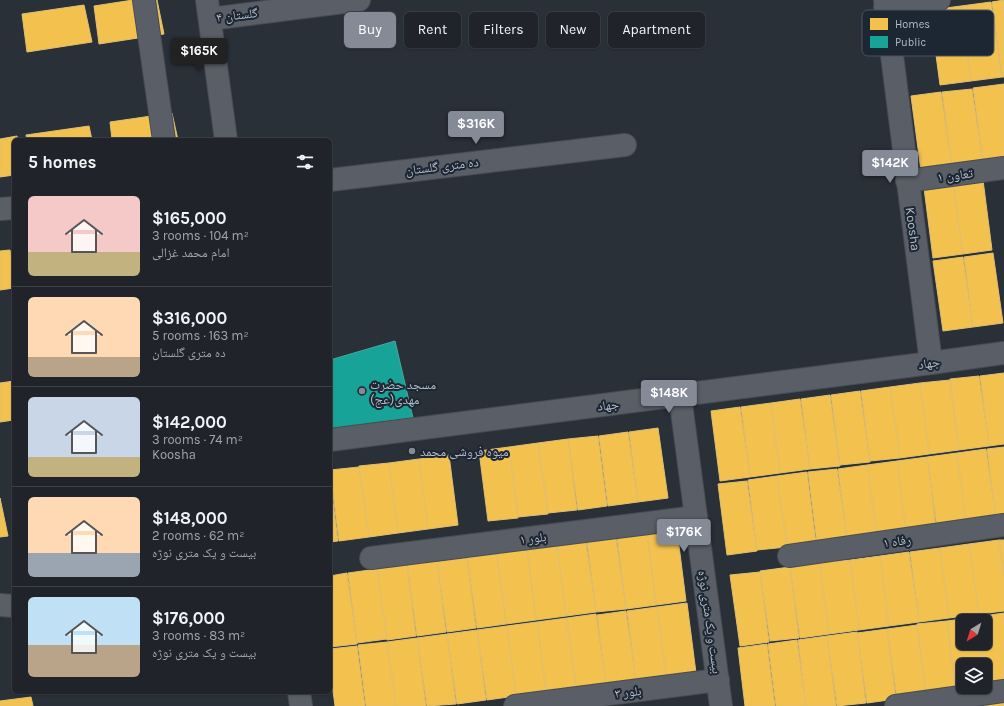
<!DOCTYPE html>
<meta charset="utf-8">
<style>
:root{--surface:#20242a;--page:#282c32;--text:#f1f3f6;--muted:#a2a4a8;--line:#3d4147;--accent:#848b96}
body{margin:0;font-family:Karla,"Noto Naskh Arabic",sans-serif;background:var(--page);color:var(--text);height:100vh;display:flex;flex-direction:column;font-size:15px;white-space:nowrap}
*{box-sizing:border-box;margin:0}
p{font-size:13px;color:var(--muted)}
.icon{flex:none;width:22px;height:22px;fill:none;stroke:currentColor;stroke-width:2;stroke-linecap:round;stroke-linejoin:round}
.map{position:relative;flex:1;overflow:hidden}
.panel{position:absolute;left:12px;top:138px;width:320px;height:556px;display:flex;flex-direction:column;background:var(--surface);border-radius:6px;box-shadow:0 1px 3px #0004,0 0 0 1px var(--line)}
.panel>*{flex:none}
.hud{position:absolute;left:344px;top:12px;width:380px;height:36px;display:flex;gap:8px}
.needle{width:26px;rotate:218deg}
.controls{position:absolute;left:956px;top:614px;display:grid;gap:8px}
.controls a{display:grid;place-items:center;width:36px;height:36px;border-radius:6px;background:var(--surface);box-shadow:0 1px 3px #0004,0 0 0 1px var(--line);font-size:20px}
.price{position:absolute;translate:-50% -34px;padding:0 9px;border-radius:4px;background:var(--accent);color:#fff;font-size:13px;line-height:26px;filter:drop-shadow(0 1px 2px #0008)}
.price::after{content:'';position:absolute;left:50%;top:24px;width:12px;height:9px;margin-left:-6px;background:inherit;clip-path:polygon(0 0,100% 0,50% 100%)}
.price.on{background:#222;color:#fff}
ul{padding:0;list-style:none}
li{display:flex;align-items:center;gap:12px;height:100px;padding:0 16px}
li+li{border-top:1px solid var(--line)}
li span{display:grid;place-items:center;flex:none;width:112px;height:80px;border-radius:6px;color:#555}
li>.icon{margin-inline-start:auto}
span .icon{width:48px;height:48px;fill:#fffc;stroke-width:1}
li b{font-size:17px}
h2{display:flex;justify-content:space-between;align-items:center;height:48px;padding:0 16px;font-size:17px}
.pill{padding:0 14px;border-radius:6px;background:var(--surface);box-shadow:0 1px 3px #0004,0 0 0 1px var(--line);font-size:14px;line-height:36px}
.pill.on{background:var(--accent);color:#fff}
.map>svg:first-child{display:block}
</style>
<div class="map">
<svg width="1004" height="706" viewBox="0 0 1004 706">
<rect width="100%" height="100%" fill="#2a3038"/>
<g fill="#f2c14e" stroke="#dfc073">
<path d="M133,0H157L164,34L99,44L94,6Z"/>
<path d="M1004,0V77H1002L992,2Z"/>
<path d="M991,2L1002,77L971,81L961,6Z"/>
<path d="M84,5L92,42L27,52L22,14Z"/>
<path d="M961,6L971,81L940,85L930,10Z"/>
<path d="M1004,84V161L983,163L973,88Z"/>
<path d="M972,89L983,163L952,168L942,92Z"/>
<path d="M941,92L952,167L921,171L911,96Z"/>
<path d="M172,113L178,140H112L110,122Z"/>
<path d="M89,126L92,140H27L26,135Z"/>
<path d="M17,136L18,140H14V175L0,177V139Z"/>
<path d="M983,180L992,250L963,254L953,184Z"/>
<path d="M953,184L963,254L933,258L924,188Z"/>
<path d="M10,250L14,272V288L0,290V251Z"/>
<path d="M993,253L1003,323L973,327L964,257Z"/>
<path d="M963,257L973,327L943,331L933,261Z"/>
<path d="M1004,373V444L989,446L980,376Z"/>
<path d="M979,376L989,446L959,450L950,379Z"/>
<path d="M950,380L959,450L929,454L920,383Z"/>
<path d="M14,381V420L0,422V383Z"/>
<path d="M920,383L929,454L900,458L890,387Z"/>
<path d="M890,387L900,458L870,461L861,391Z"/>
<path d="M860,391L870,462L840,465L831,395Z"/>
<path d="M830,395L840,466L810,469L801,399Z"/>
<path d="M800,399L810,469L780,473L771,403Z"/>
<path d="M771,403L780,473L750,477L741,407Z"/>
<path d="M740,407L750,477L720,481L711,411Z"/>
<path d="M658,428L668,498L638,502L629,432Z"/>
<path d="M628,432L638,502L608,506L599,436Z"/>
<path d="M598,436L607,506L578,510L568,439Z"/>
<path d="M568,439L577,510L548,513L538,443Z"/>
<path d="M538,443L548,514L518,517L509,447Z"/>
<path d="M509,447L518,518L488,521L479,451Z"/>
<path d="M1004,447V518L996,520L987,449Z"/>
<path d="M986,449L996,519L966,523L957,453Z"/>
<path d="M957,453L966,523L937,527L927,457Z"/>
<path d="M449,455L458,525L428,529L419,459Z"/>
<path d="M927,457L936,527L906,531L897,461Z"/>
<path d="M419,459L428,529L398,533L389,463Z"/>
<path d="M897,461L906,531L877,535L867,465Z"/>
<path d="M389,463L398,533L369,537L359,466Z"/>
<path d="M867,465L877,535L847,539L838,469Z"/>
<path d="M359,467L369,537L339,541L330,470Z"/>
<path d="M837,469L847,539L817,543L808,472Z"/>
<path d="M807,472L816,543L787,547L777,476Z"/>
<path d="M777,476L787,547L757,550L748,480Z"/>
<path d="M330,478L338,541L330,542Z"/>
<path d="M747,481L757,551L727,555L718,484Z"/>
<path d="M0,498L8,536L0,537Z"/>
<path d="M677,530L686,601L656,605L647,534Z"/>
<path d="M647,535L656,605L626,609L617,538Z"/>
<path d="M616,538L626,609L596,612L587,542Z"/>
<path d="M999,540H1004V577Z"/>
<path d="M999,540L1004,577V611L979,614L969,544Z"/>
<path d="M586,542L596,612L566,616L557,546Z"/>
<path d="M969,544L979,614L949,618L940,548Z"/>
<path d="M557,546L566,616L536,620L527,549Z"/>
<path d="M940,548L949,618L919,622L910,552Z"/>
<path d="M527,550L536,620L506,624L497,553Z"/>
<path d="M909,552L919,622L889,626L880,556Z"/>
<path d="M497,554L506,624L477,628L467,557Z"/>
<path d="M880,556L889,626L859,630L850,560Z"/>
<path d="M467,558L476,628L447,632L437,562Z"/>
<path d="M850,560L859,630L829,634L820,563Z"/>
<path d="M437,561L446,632L417,636L407,565Z"/>
<path d="M820,563L829,634L800,638L790,567Z"/>
<path d="M407,565L416,636L387,640L377,569Z"/>
<path d="M790,567L799,638L770,641L760,571Z"/>
<path d="M377,569L387,639L357,643L348,573Z"/>
<path d="M760,572L769,642L740,646L730,575Z"/>
<path d="M347,573L357,644L330,647V576Z"/>
<path d="M687,603L696,673L666,677L657,607Z"/>
<path d="M657,607L666,677L636,681L627,611Z"/>
<path d="M626,611L636,681L606,685L597,615Z"/>
<path d="M1004,613V685L986,687L985,665H983L980,643H985V621H977V617Z"/>
<path d="M596,614L606,684L576,688L567,618Z"/>
<path d="M977,617V621H963V643H980L983,665H963V687H985V681L986,687L956,691L947,621Z"/>
<path d="M567,618L576,689L546,692L537,622Z"/>
<path d="M947,621L956,691L926,695L917,624Z"/>
<path d="M537,622L546,692L516,696L507,626Z"/>
<path d="M917,625L926,695L897,699L887,629Z"/>
<path d="M507,626L516,696L487,700L477,630Z"/>
<path d="M887,629L896,699L867,703L857,633Z"/>
<path d="M477,630L486,700L457,704L447,634Z"/>
<path d="M857,632L866,703L837,706L827,636Z"/>
<path d="M447,634L456,704L427,706L417,638Z"/>
<path d="M827,636L836,706H806L798,640Z"/>
<path d="M417,638L426,706H396L387,642Z"/>
<path d="M797,640L806,706H776L768,644Z"/>
<path d="M387,642L396,706H366L358,645Z"/>
<path d="M767,644L775,706H745L738,648Z"/>
<path d="M357,646L365,706H335L330,668V649Z"/>
<path d="M31,697L33,706H0V701Z"/>
<path d="M1004,702V706H984V704Z"/>
</g>
<path fill="#17a398" stroke="#46aaa7" d="M395,341L413,418L330,431V360Z"/>
<g fill="none" stroke-linecap="round" stroke-linejoin="round">
<defs>
<g id="minor">
<path d="M144,0L164,140"/>
<path d="M207,0L226,140"/>
<path d="M885,0L931,363"/>
<path d="M885,7L939,0"/>
<path d="M210,19L359,0"/>
<path d="M330,180L625,145"/>
<path d="M907,181L1004,168"/>
<path d="M0,209L14,208"/>
<path d="M680,396L721,706"/>
<path d="M330,440L931,363L1004,353"/>
<path d="M789,556L1004,525"/>
<path d="M371,558L696,517"/>
<path d="M0,605L14,606"/>
<path d="M299,692L301,706"/>
<path d="M515,706L718,680"/>
<path d="M896,706L1004,691"/>
</g>
</defs>
<use href="#minor" stroke="#484c53" stroke-width="24"/>
<use href="#minor" stroke="#5a5e66" stroke-width="22"/>
</g>
<g fill="#848b96" stroke="#1d2633" stroke-width="1.5">
<circle cx="362" cy="391" r="4"/>
<circle cx="412" cy="451" r="4"/>
</g>
<g text-anchor="middle" dominant-baseline="central" stroke-width="4" stroke-linejoin="round" paint-order="stroke">
<g font-size="13" fill="#b4bcc9" stroke="#1d2633">
<text transform="translate(237 15) rotate(-7)">گلستان ۴</text>
<text transform="translate(442 166) rotate(-7)">ده متری گلستان</text>
<text transform="translate(955 175) rotate(-7)">تعاون ۱</text>
<text transform="translate(913 229) rotate(82)">Koosha</text>
<text transform="translate(929 363) rotate(-8)">جهاد</text>
<text transform="translate(608 405) rotate(-7)">جهاد</text>
<text transform="translate(533 538) rotate(-7)">بلور ۱</text>
<text transform="translate(897 541) rotate(-8)">رفاه ۱</text>
<text transform="translate(710 622) rotate(82)">بیست و یک متری نوژه</text>
<text transform="translate(628 692) rotate(-7)">بلور ۳</text>
</g>
<g font-size="13" fill="#b4bcc9" stroke="#1d2633" text-anchor="start">
<text x="370" y="384">مسجد حضرت<tspan x="370" dy="15">مهدی(عج)</tspan></text>
<text x="420" y="451">میوه فروشی محمد</text>
</g>
</g>
<rect x="862" y="10" width="132" height="46" rx="6" fill="#1d2633" stroke="#4a5360" stroke-width="1"/>
<rect x="870" y="18" width="18" height="12" fill="#f2c14e"/>
<rect x="870" y="36" width="18" height="12" fill="#17a398"/>
<g font-size="11" fill="#b4bcc9">
<text x="895" y="28">Homes</text>
<text x="895" y="46">Public</text>
</g>
</svg>
<div class="controls">
<a><svg class="needle" viewBox="-14 -14 28 28"><path d="M0-13l5 13h-10z" fill="#e53935"/><path d="M0 13l5-13h-10z" fill="#a2a4a8"/></svg></a>
<a><svg class="icon" aria-label="layers" viewBox="0 0 24 24"><path d="M12 4l9 5-9 5-9-5zM3 14l9 5 9-5"/></svg></a>
</div>
<b class="price on" style="left:199px;top:72px">$165K</b>
<b class="price" style="left:476px;top:145px">$316K</b>
<b class="price" style="left:890px;top:184px">$142K</b>
<b class="price" style="left:669px;top:414px">$148K</b>
<b class="price" style="left:684px;top:553px">$176K</b>
<div class="hud">
<a class="pill on">Buy</a>
<a class="pill">Rent</a>
<a class="pill">Filters</a>
<a class="pill">New</a>
<a class="pill">Apartment</a>
</div>
<section class="panel">
<h2>5 homes<svg class="icon" aria-label="filters" viewBox="0 0 24 24"><path d="M4 7h16M4 17h16"/><circle cx="9" cy="7" r="2"/><circle cx="15" cy="17" r="2"/></svg></h2>
<ul>
<li><span style="background:linear-gradient(#f6c9c9 70%,#c2b280 0)"><svg class="icon" aria-label="home" viewBox="0 0 24 24"><path d="M3 11l9-7 9 7M6 9v11h12V9"/></svg></span><div><b>$165,000</b><p>3 rooms · 104 m²</p><p>امام محمد غزالی</p></div></li>
<li><span style="background:linear-gradient(#ffd9b3 75%,#b9a48a 0)"><svg class="icon" aria-label="home" viewBox="0 0 24 24"><path d="M3 11l9-7 9 7M6 9v11h12V9"/></svg></span><div><b>$316,000</b><p>5 rooms · 163 m²</p><p>ده متری گلستان</p></div></li>
<li><span style="background:linear-gradient(#c9d6e8 75%,#c2b280 0)"><svg class="icon" aria-label="home" viewBox="0 0 24 24"><path d="M3 11l9-7 9 7M6 9v11h12V9"/></svg></span><div><b>$142,000</b><p>3 rooms · 74 m²</p><p>Koosha</p></div></li>
<li><span style="background:linear-gradient(#ffd9b3 70%,#9aa5b1 0)"><svg class="icon" aria-label="home" viewBox="0 0 24 24"><path d="M3 11l9-7 9 7M6 9v11h12V9"/></svg></span><div><b>$148,000</b><p>2 rooms · 62 m²</p><p>بیست و یک متری نوژه</p></div></li>
<li><span style="background:linear-gradient(#bfe0f5 60%,#b9a48a 0)"><svg class="icon" aria-label="home" viewBox="0 0 24 24"><path d="M3 11l9-7 9 7M6 9v11h12V9"/></svg></span><div><b>$176,000</b><p>3 rooms · 83 m²</p><p>بیست و یک متری نوژه</p></div></li>
</ul>
</section>
</div>
